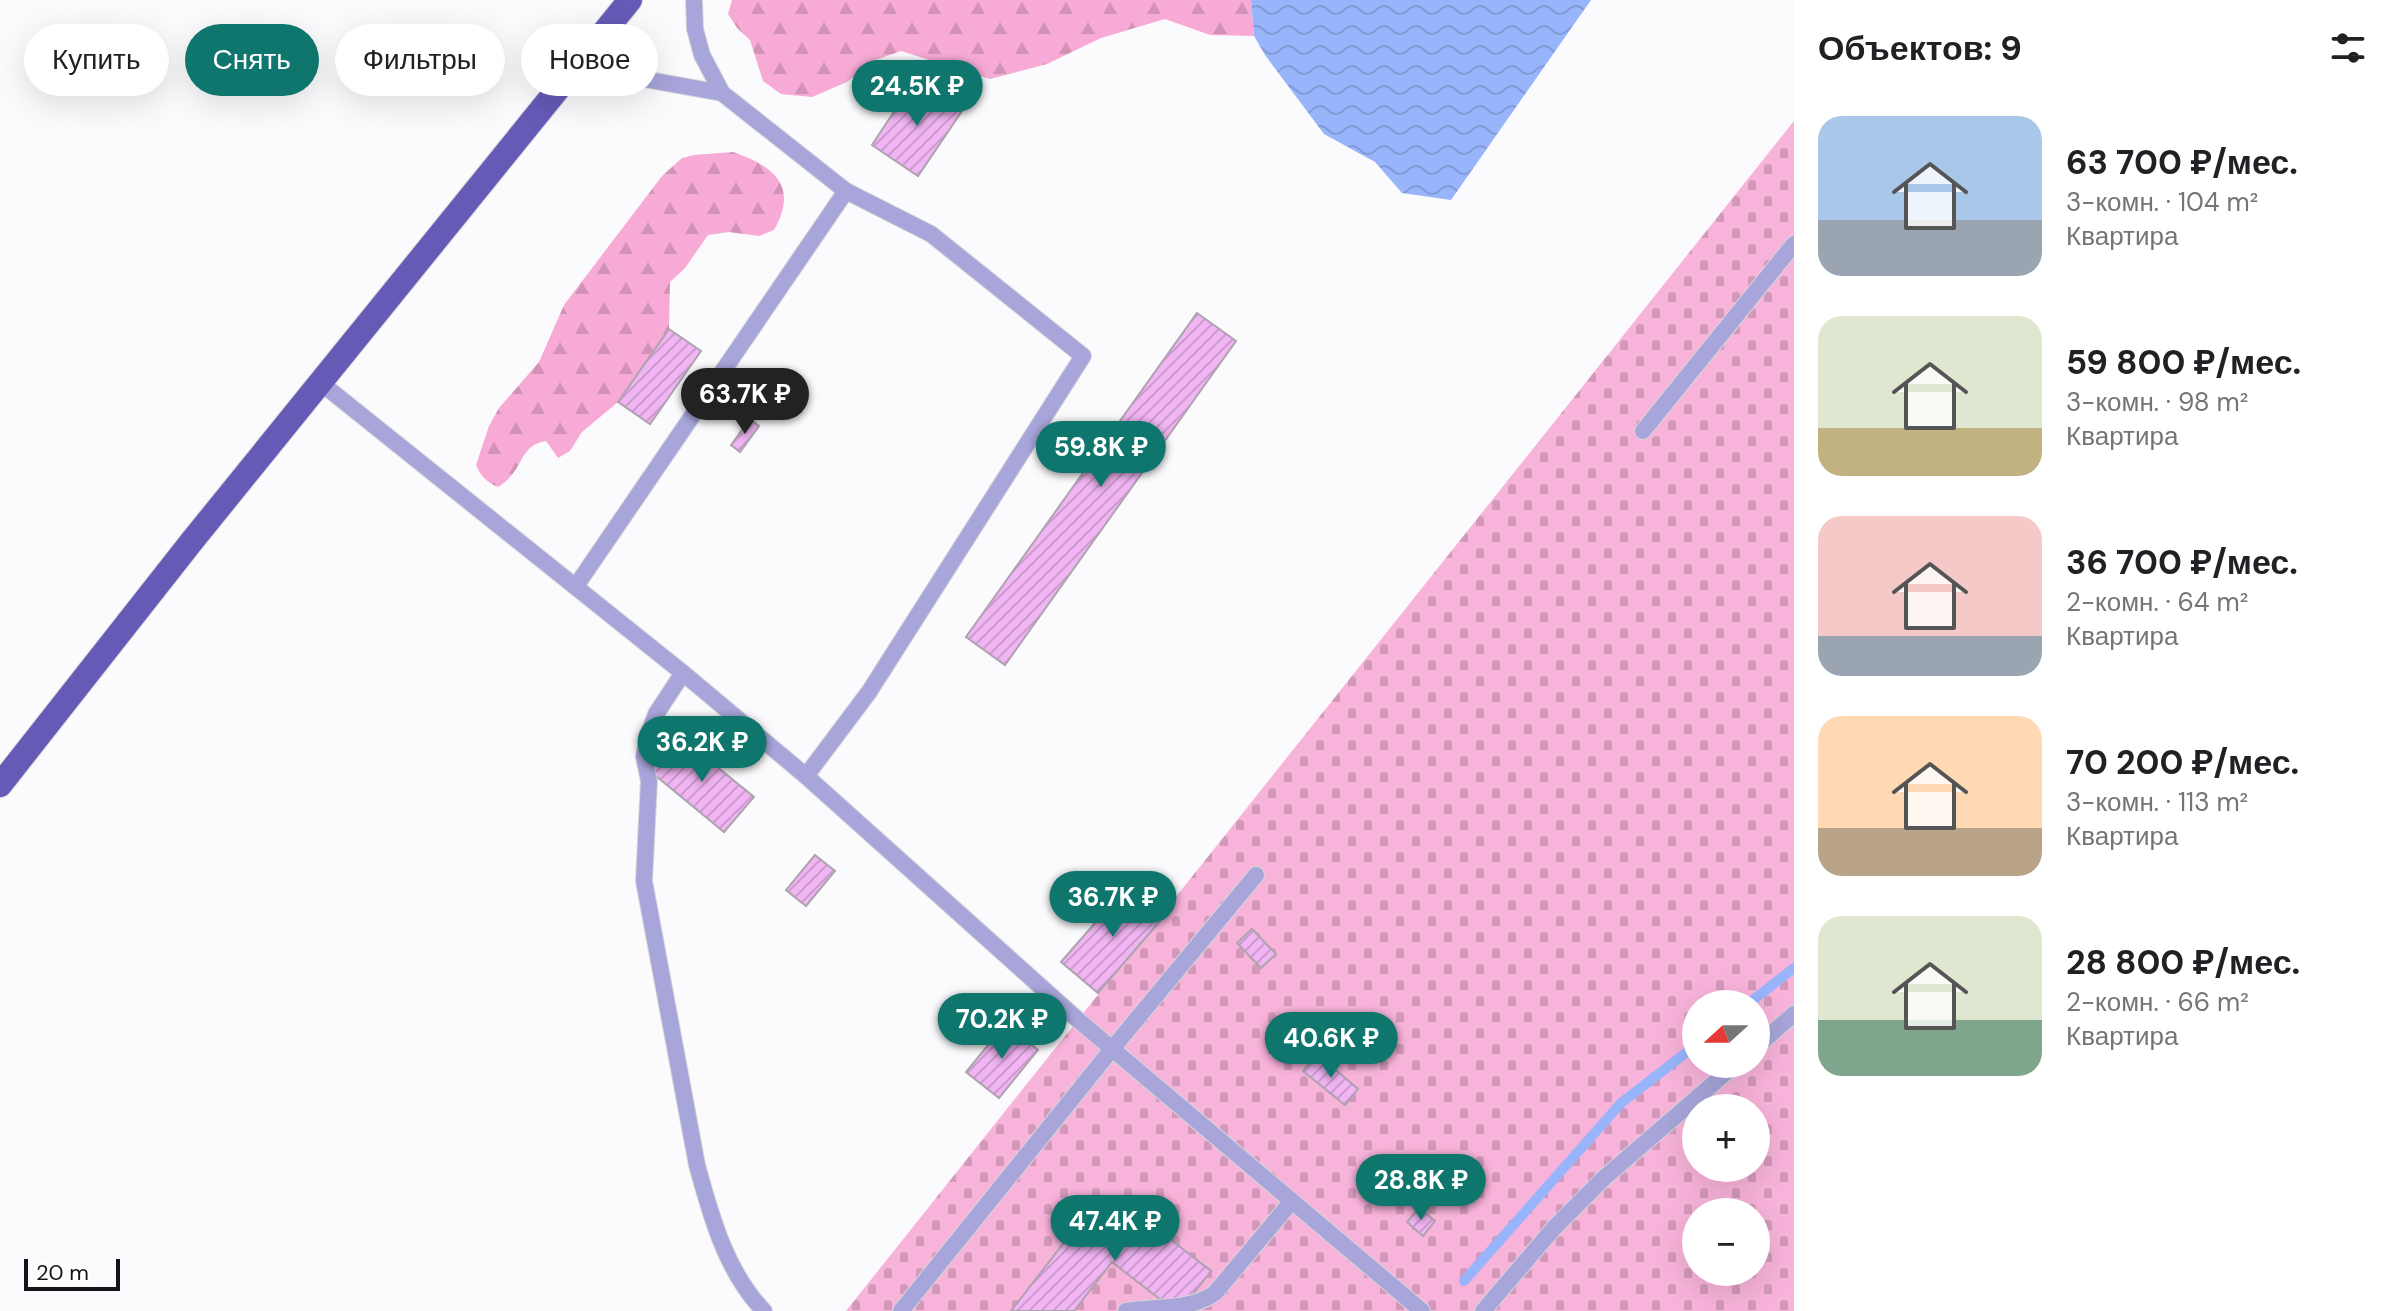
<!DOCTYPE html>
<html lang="ru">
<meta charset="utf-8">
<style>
:root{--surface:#fff;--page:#f6f6f6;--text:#202124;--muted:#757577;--accent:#0f766e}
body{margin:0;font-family:"DM Sans",sans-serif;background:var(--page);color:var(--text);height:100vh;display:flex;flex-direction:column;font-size:30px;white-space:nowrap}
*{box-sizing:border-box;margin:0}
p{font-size:26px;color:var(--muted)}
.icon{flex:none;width:44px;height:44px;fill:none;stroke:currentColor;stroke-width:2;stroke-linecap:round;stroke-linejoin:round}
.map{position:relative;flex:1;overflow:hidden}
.side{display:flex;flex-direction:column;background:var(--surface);width:600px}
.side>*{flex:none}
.guide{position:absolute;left:24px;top:24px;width:760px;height:72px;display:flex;gap:16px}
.needle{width:52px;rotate:249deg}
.tools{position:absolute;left:1682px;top:990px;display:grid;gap:16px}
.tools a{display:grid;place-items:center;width:88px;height:88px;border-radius:50%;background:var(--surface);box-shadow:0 8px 32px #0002;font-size:40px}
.scale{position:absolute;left:24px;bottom:20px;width:96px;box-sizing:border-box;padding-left:8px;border:4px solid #151318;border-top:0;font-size:22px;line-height:28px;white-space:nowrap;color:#151318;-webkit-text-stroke:6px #fff;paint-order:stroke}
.price{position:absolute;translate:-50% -68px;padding:0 18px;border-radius:28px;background:var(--accent);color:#fff;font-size:26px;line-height:52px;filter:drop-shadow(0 2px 4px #0008)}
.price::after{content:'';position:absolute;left:50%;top:48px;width:24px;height:18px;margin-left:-12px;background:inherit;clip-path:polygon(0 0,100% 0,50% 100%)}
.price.selected{background:#222;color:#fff}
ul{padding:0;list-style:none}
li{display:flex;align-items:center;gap:24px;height:200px;padding:0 24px}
li span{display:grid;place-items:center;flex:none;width:224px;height:160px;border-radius:24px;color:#555}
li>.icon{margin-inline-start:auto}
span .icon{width:96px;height:96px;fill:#fffc;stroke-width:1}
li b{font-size:34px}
h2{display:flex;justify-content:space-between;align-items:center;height:96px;padding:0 24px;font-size:34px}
.pill{padding:0 28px;border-radius:36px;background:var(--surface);box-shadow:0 8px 32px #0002;font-size:28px;line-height:72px}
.pill.selected{background:var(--accent);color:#fff}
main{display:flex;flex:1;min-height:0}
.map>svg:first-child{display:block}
</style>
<main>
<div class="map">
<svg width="1794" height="1311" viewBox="0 0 1794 1311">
<defs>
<pattern id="forest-firs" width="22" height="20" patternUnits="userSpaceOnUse" patternTransform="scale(2)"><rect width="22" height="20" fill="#f6aad5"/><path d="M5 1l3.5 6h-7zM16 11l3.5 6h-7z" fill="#d291b6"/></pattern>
<pattern id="cemetery-stones" width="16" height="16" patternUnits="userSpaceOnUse" patternTransform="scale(2)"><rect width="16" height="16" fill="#f8b3da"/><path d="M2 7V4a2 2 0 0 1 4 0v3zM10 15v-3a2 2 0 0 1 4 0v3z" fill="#d499ba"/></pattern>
<pattern id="water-waves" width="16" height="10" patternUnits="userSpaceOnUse" patternTransform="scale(2)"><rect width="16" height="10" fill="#98b5fb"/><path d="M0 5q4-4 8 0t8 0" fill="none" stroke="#829bd6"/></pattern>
<pattern id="building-hatch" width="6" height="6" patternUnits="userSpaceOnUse" patternTransform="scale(2)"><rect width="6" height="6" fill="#f0b5f2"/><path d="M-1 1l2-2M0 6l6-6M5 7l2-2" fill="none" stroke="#cd9bcf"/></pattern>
</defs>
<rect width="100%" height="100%" fill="#fbfafd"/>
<g fill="url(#forest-firs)">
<path d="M732,0H1251L1254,36L1210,35L1165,19L1101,38L1047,64L990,79L901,51L873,61L847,82L812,97L781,94L763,81L750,40L738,29L728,14Z"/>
<path d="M733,152C774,166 799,186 774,230L759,236L729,232L708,235L685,268L670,282L669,329L618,402L582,432L570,451L558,458L546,441C518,445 525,471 498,487C486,482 481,476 476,465L489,426L499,408L539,362L564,305L662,176L682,158L694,155Z"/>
</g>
<path fill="url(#cemetery-stones)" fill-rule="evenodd" d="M1794,121V1311H846ZM1696,1004H1756V1064H1696ZM1696,1108H1756V1168H1696ZM1696,1212H1756V1272H1696Z"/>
<path fill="url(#water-waves)" d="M1251,0H1591L1451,200L1402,193L1375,162L1324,134L1265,55L1254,36Z"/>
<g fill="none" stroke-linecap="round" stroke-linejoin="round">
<g stroke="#98b5fb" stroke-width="10">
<path d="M1748,1004L1794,968"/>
<path d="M1464,1281L1621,1103L1696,1045"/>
</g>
</g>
<g fill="url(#building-hatch)" stroke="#aea3af" stroke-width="2">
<path d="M915,80L962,111L918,176L872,145Z"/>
<path d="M1197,313L1236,341L1005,665L966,637Z"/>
<path d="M669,329L701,351L650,424L618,402Z"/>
<path d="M750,419L759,426L740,452L731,445Z"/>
<path d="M678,735L754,797L724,832L650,771Z"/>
<path d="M815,855L835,871L806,906L786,890Z"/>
<path d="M1129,884L1165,915L1098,993L1061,962Z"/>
<path d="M1252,929L1276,954L1261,968L1237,943Z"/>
<path d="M1006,1023L1038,1050L999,1098L966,1072Z"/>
<path d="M1317,1054L1358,1089L1345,1105L1303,1071Z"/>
<path d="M1116,1197L1211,1271L1180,1311H1175L1112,1262L1074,1311H1011L1087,1213L1098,1221Z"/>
<path d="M1419,1208L1435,1221L1423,1236L1407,1222Z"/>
</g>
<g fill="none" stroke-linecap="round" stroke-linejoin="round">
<defs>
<g id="service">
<path d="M577,67L722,93"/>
<path d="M321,383L683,673L806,776L1078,1020L1422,1311"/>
<path d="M1643,431L1794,244"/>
<path d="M576,586L846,191L722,93L702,55L695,29L694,0"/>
<path d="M683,673L656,714L648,736L644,757L649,781L644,881L697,1165C711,1216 726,1272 764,1311"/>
<path d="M806,776L869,692L1083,356L931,234L846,191"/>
<path d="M1756,1047L1794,1014"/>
<path d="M901,1311L1112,1049L1256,875"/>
<path d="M1126,1311C1158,1306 1189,1311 1215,1293L1292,1201"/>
<path d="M1483,1311L1554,1228L1604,1178L1736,1064"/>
</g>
<path id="primary" d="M0,785L192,541L630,0"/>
</defs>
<use href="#service" stroke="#d6d5d8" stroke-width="18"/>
<use href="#primary" stroke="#d6d5d8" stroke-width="26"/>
<use href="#service" stroke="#a7a5d9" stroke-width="16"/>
<use href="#primary" stroke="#655ab6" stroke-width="24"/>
</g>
</svg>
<div class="tools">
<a><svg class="needle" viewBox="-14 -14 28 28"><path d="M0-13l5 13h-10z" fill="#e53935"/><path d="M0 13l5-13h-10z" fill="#757577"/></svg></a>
<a>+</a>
<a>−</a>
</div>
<div class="scale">20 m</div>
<b class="price" style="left:917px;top:128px">24.5K ₽</b>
<b class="price selected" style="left:745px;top:436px">63.7K ₽</b>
<b class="price" style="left:1101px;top:489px">59.8K ₽</b>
<b class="price" style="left:702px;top:784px">36.2K ₽</b>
<b class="price" style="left:1113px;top:939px">36.7K ₽</b>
<b class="price" style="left:1002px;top:1061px">70.2K ₽</b>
<b class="price" style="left:1331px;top:1080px">40.6K ₽</b>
<b class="price" style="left:1421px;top:1222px">28.8K ₽</b>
<b class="price" style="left:1115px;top:1263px">47.4K ₽</b>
<div class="guide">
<a class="pill">Купить</a>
<a class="pill selected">Снять</a>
<a class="pill">Фильтры</a>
<a class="pill">Новое</a>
</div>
</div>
<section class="side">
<h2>Объектов: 9<svg class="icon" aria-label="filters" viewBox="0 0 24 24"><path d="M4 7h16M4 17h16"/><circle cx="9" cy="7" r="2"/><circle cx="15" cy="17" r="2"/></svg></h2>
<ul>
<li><span style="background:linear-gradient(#a9c7e8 65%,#9aa5b1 0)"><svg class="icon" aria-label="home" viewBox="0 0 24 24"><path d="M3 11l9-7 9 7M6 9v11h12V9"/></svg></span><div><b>63 700 ₽/мес.</b><p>3-комн. · 104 m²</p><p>Квартира</p></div></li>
<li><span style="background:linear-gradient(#dfe7d0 70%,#c2b280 0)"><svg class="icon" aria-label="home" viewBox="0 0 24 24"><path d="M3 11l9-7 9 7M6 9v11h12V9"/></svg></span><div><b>59 800 ₽/мес.</b><p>3-комн. · 98 m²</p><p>Квартира</p></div></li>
<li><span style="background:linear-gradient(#f6c9c9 75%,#9aa5b1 0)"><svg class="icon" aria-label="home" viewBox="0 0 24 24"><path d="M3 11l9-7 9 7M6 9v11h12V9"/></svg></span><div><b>36 700 ₽/мес.</b><p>2-комн. · 64 m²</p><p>Квартира</p></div></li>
<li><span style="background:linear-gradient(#ffd9b3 70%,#b9a48a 0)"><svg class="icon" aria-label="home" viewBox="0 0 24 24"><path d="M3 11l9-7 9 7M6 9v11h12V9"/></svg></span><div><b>70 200 ₽/мес.</b><p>3-комн. · 113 m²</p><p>Квартира</p></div></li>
<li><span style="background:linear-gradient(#dfe7d0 65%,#7fa58c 0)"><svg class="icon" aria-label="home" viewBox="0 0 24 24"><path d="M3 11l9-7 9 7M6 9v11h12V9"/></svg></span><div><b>28 800 ₽/мес.</b><p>2-комн. · 66 m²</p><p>Квартира</p></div></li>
</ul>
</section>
</main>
